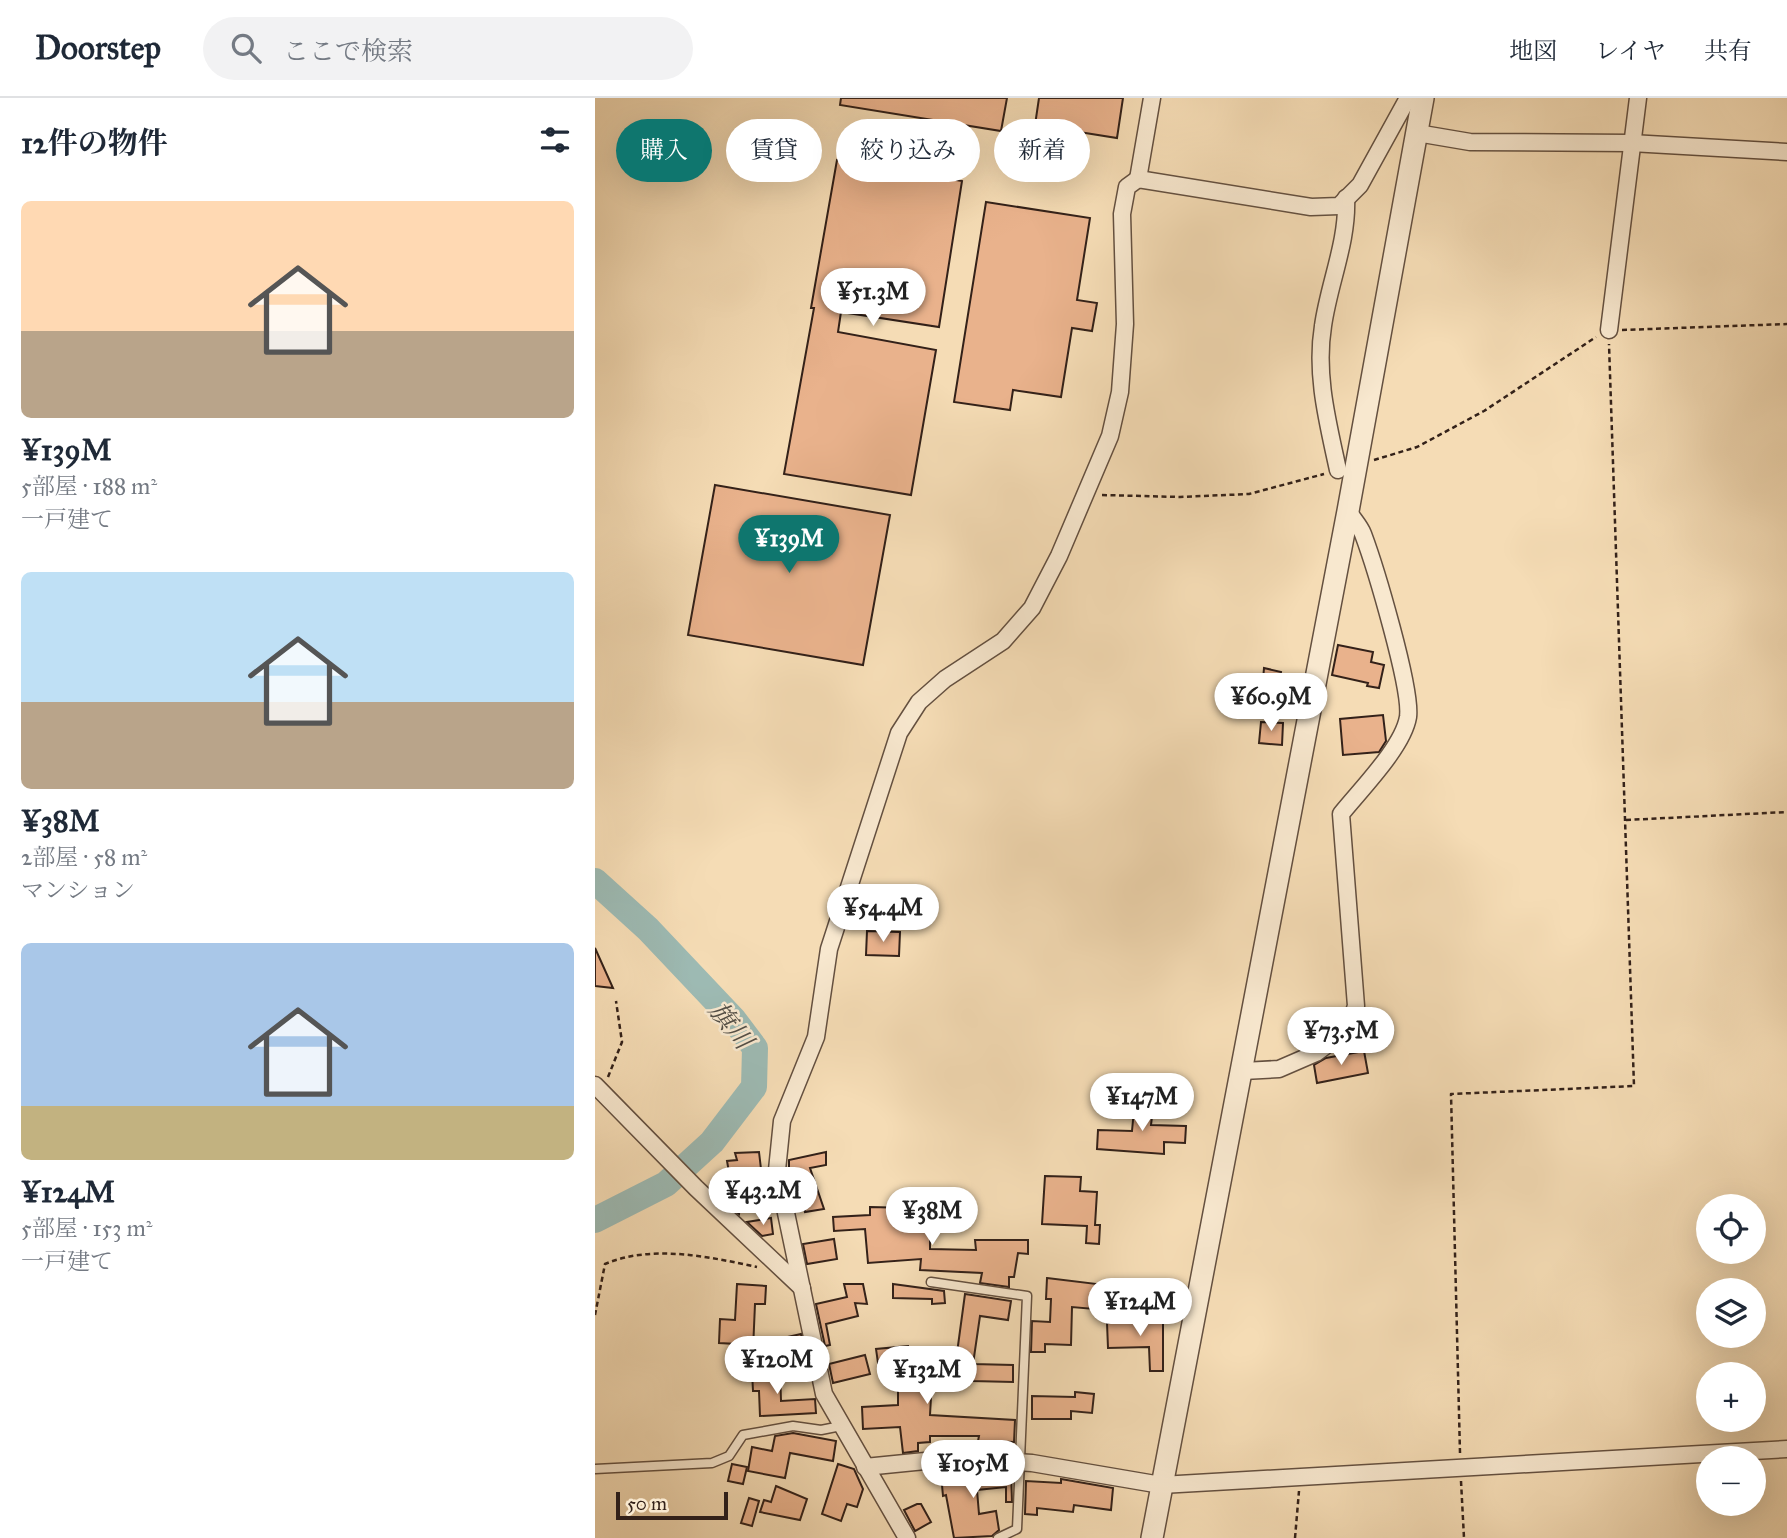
<!DOCTYPE html>
<html lang="ja">
<meta charset="utf-8">
<style>
:root{--surface:#fff;--page:#f2f2f3;--text:#1f2937;--muted:#747a83;--line:#e0e1e3;--accent:#0f766e}
body{margin:0;font-family:"IM FELL Great Primer","Noto Serif JP",serif;background:var(--page);color:var(--text);height:100vh;display:flex;flex-direction:column;font-size:26px;white-space:nowrap}
*{box-sizing:border-box;margin:0}
p{font-size:23px;color:var(--muted)}
.icon{flex:none;width:38px;height:38px;fill:none;stroke:currentColor;stroke-width:2;stroke-linecap:round;stroke-linejoin:round}
.map{position:relative;flex:1;overflow:hidden}
.details{display:flex;flex-direction:column;background:var(--surface);width:595px}
.details>*{flex:none}
.hud{position:absolute;left:21px;top:21px;width:665px;height:63px;display:flex;gap:14px}
.buttons{position:absolute;left:1101px;top:1096px;display:grid;gap:14px}
.buttons a{display:grid;place-items:center;width:70px;height:70px;border-radius:50%;background:var(--surface);box-shadow:0 7px 28px #0002;font-size:35px}
.scale{position:absolute;left:21px;bottom:18px;width:112px;box-sizing:border-box;padding-left:7px;border:4px solid #332119;border-top:0;font-size:19px;line-height:24px;white-space:nowrap;color:#332119;-webkit-text-stroke:5px #f8e8cf;paint-order:stroke}
.price{position:absolute;translate:-50% -60px;padding:0 16px;border-radius:24px;background:#fff;color:#222;font-size:23px;line-height:46px;filter:drop-shadow(0 2px 4px #0008)}
.price::after{content:'';position:absolute;left:50%;top:42px;width:21px;height:16px;margin-left:-10px;background:inherit;clip-path:polygon(0 0,100% 0,50% 100%)}
.price.current{background:var(--accent);color:#fff}
ul{padding:0;list-style:none}
li{display:grid;align-content:center;gap:14px;height:371px;padding:0 21px}
li span{display:grid;place-items:center;height:217px;border-radius:10px;color:#555}
li>.icon{margin-inline-start:auto}
span .icon{width:126px;height:126px;fill:#fffc;stroke-width:1}
li b{font-size:30px}
h2{display:flex;justify-content:space-between;align-items:center;height:84px;padding:0 21px;font-size:30px}
.pill{padding:0 24px;border-radius:32px;background:var(--surface);box-shadow:0 7px 28px #0002;font-size:24px;line-height:63px}
.pill.current{background:var(--accent);color:#fff}
header{display:flex;align-items:center;gap:42px;box-sizing:border-box;height:98px;padding:0 35px;background:var(--surface);border-bottom:2px solid var(--line)}
header strong{font-size:33px}
nav{display:flex;gap:38px;margin-inline-start:auto;font-size:24px}
.search{width:490px;height:63px;background:var(--page);display:flex;align-items:center;gap:18px;box-sizing:border-box;padding:0 24px;border-radius:38px;color:var(--muted);font-size:26px}
main{display:flex;flex:1;min-height:0}
.map>svg:first-child{display:block}
</style>
<header>
<strong>Doorstep</strong>
<div class="search"><svg class="icon" aria-label="search" viewBox="0 0 24 24"><circle cx="10" cy="10" r="6"/><path d="M15 15l6 6"/></svg>ここで検索</div>
<nav><a>地図</a><a>レイヤ</a><a>共有</a></nav>
</header>
<main>
<section class="details">
<h2>12件の物件<svg class="icon" aria-label="filters" viewBox="0 0 24 24"><path d="M4 7h16M4 17h16"/><circle cx="9" cy="7" r="2"/><circle cx="15" cy="17" r="2"/></svg></h2>
<ul>
<li><span style="background:linear-gradient(#ffd9b3 60%,#b9a48a 0)"><svg class="icon" aria-label="home" viewBox="0 0 24 24"><path d="M3 11l9-7 9 7M6 9v11h12V9"/></svg></span><div><b>¥139M</b><p>5部屋 · 188 m²</p><p>一戸建て</p></div></li>
<li><span style="background:linear-gradient(#bfe0f5 60%,#b9a48a 0)"><svg class="icon" aria-label="home" viewBox="0 0 24 24"><path d="M3 11l9-7 9 7M6 9v11h12V9"/></svg></span><div><b>¥38M</b><p>2部屋 · 58 m²</p><p>マンション</p></div></li>
<li><span style="background:linear-gradient(#a9c7e8 75%,#c2b280 0)"><svg class="icon" aria-label="home" viewBox="0 0 24 24"><path d="M3 11l9-7 9 7M6 9v11h12V9"/></svg></span><div><b>¥124M</b><p>5部屋 · 153 m²</p><p>一戸建て</p></div></li>
</ul>
</section>
<div class="map">
<svg width="1192" height="1440" viewBox="0 0 1192 1440">
<rect width="100%" height="100%" fill="#f5dcb5"/>
<filter id="stains"><feTurbulence type="fractalNoise" baseFrequency=".00286" numOctaves="4"/><feColorMatrix values="0 0 0 0 .2 0 0 0 0 .09 0 0 0 0 .02 0 0 0 .5 -.17"/></filter>
<radialGradient id="worn" r=".72"><stop offset=".6" stop-color="#630" stop-opacity="0"/><stop offset="1" stop-color="#630" stop-opacity=".3"/></radialGradient>
<g fill="none" stroke-linecap="round" stroke-linejoin="round">
<path stroke="#9dbab3" stroke-width="26" d="M0,783L53,831L139,922L160,950L159,989L117,1044L71,1086L0,1122"/>
</g>
<g fill="#e9b28c" stroke="#332119" stroke-width="2">
<path d="M246,0H412L406,33L245,7Z"/>
<path d="M444,0H528L522,40L440,27Z"/>
<path d="M242,62L367,83L344,229L246,214L243,234L341,252L316,397L189,376L219,210H216Z"/>
<path d="M391,104L495,120L482,202L502,205L497,233L477,230L466,299L418,292L415,312L359,304Z"/>
<path d="M120,387L295,417L268,567L93,537Z"/>
<path d="M743,547L778,554L776,564L789,567L784,590L772,588L773,585L737,577Z"/>
<path d="M669,570L686,574L682,597L667,594Z"/>
<path d="M788,617L791,643L784,654L748,657L745,621Z"/>
<path d="M666,624L688,625L687,647L664,645Z"/>
<path d="M272,833L305,834L304,858L271,857Z"/>
<path d="M0,850L18,890L0,888Z"/>
<path d="M769,953L773,975L722,985L719,967L731,960Z"/>
<path d="M540,1001L559,1002L556,1027L591,1028L590,1045L569,1044V1056L502,1051L503,1032L537,1033Z"/>
<path d="M164,1054L168,1088L148,1090L144,1116L124,1097V1094L138,1097L132,1063L142,1062L140,1055Z"/>
<path d="M231,1054V1067L215,1070L229,1111L210,1114L202,1077L194,1079V1062Z"/>
<path d="M450,1078L486,1079L485,1093L502,1094L500,1127H505L504,1146L491,1145L492,1128L447,1126Z"/>
<path d="M275,1109L315,1110L314,1133H335V1151L381,1152L380,1142H433V1156L423,1155L419,1179H414V1189L385,1185L387,1175L325,1172L326,1161L273,1165L270,1131L239,1133L238,1119L275,1117Z"/>
<path d="M176,1120L178,1136L167,1138L152,1124Z"/>
<path d="M239,1141L242,1161L212,1166L208,1146Z"/>
<path d="M452,1180L502,1186L499,1211L477,1209L476,1247L450,1246V1254H436L437,1223L455,1224L456,1201H451Z"/>
<path d="M142,1186L171,1188L170,1206H160L158,1252L142,1251V1246L124,1245L125,1221L140,1222Z"/>
<path d="M249,1186H268L272,1206L260,1205L263,1218L231,1226L235,1247L230,1248L221,1206L252,1199Z"/>
<path d="M298,1186L349,1193L350,1205L337,1206V1201L298,1200Z"/>
<path d="M370,1196L416,1203L413,1222L385,1218L378,1266L418,1267V1284L377,1283L378,1270L377,1277H359Z"/>
<path d="M554,1220H568V1273H555L554,1249L513,1250L512,1225L554,1222Z"/>
<path d="M206,1236L209,1252L191,1255L188,1240Z"/>
<path d="M313,1248L314,1260L352,1256L353,1278H348V1282H337L335,1317L420,1322L419,1344L383,1343L384,1338H335V1344L323,1345V1353L308,1355L305,1329L268,1331L267,1309L303,1307V1263L283,1265L281,1251Z"/>
<path d="M270,1257L275,1276L238,1285L234,1266Z"/>
<path d="M185,1272L186,1303L220,1301L221,1315L165,1318L164,1293H158L157,1273Z"/>
<path d="M480,1294L499,1296L497,1315L476,1313V1321H437V1298L480,1299Z"/>
<path d="M198,1335L241,1343L238,1363L195,1355L190,1380L153,1373L157,1349L177,1353L180,1338Z"/>
<path d="M137,1366L152,1369L148,1386L133,1383Z"/>
<path d="M243,1366L259,1371L268,1391L262,1409L252,1406L246,1423L227,1416Z"/>
<path d="M360,1371L416,1374L417,1404H411V1389L382,1392L384,1416L401,1413L404,1432L397,1438L359,1440L351,1397L348,1398L346,1376Z"/>
<path d="M466,1381L518,1390L516,1412L479,1407L478,1414L442,1410V1417L430,1416L431,1383L466,1385Z"/>
<path d="M181,1388L212,1401L205,1422L165,1414L169,1402L176,1404Z"/>
<path d="M154,1400L164,1403L157,1428L146,1425Z"/>
<path d="M322,1406H326L336,1424L320,1433L309,1412Z"/>
</g>
<g fill="none" stroke-linecap="round" stroke-linejoin="round">
<defs>
<g id="service">
<path d="M336,1184L432,1198L422,1431L403,1440"/>
<path d="M0,1371L117,1365L134,1358L148,1337L198,1328L226,1332L246,1328"/>
</g>
<g id="minor">
<path d="M822,35L875,44L1036,45L1192,54"/>
<path d="M543,81L557,0"/>
<path d="M1014,232L1043,0"/>
<path d="M743,372C733,325 720,277 728,228C734,185 753,144 751,100"/>
<path d="M648,973L684,971L721,955L753,931L761,908L746,716C766,691 808,649 813,619C817,591 780,468 768,436C765,428 758,421 753,413"/>
<path d="M0,987L101,1090L207,1190"/>
<path d="M270,1369L360,1360L437,1365L566,1387L1192,1351"/>
<path d="M312,1440L229,1296L182,1072L187,1023L221,939L234,851L304,635L324,604L350,581L408,543L437,510L464,458L515,338L525,294L530,226L527,116L532,89L543,81L716,109L744,108L765,87L813,0"/>
</g>
<path id="tertiary" d="M557,1440L753,413L828,0"/>
</defs>
<use href="#service" stroke="#645040" stroke-width="11"/>
<use href="#minor" stroke="#645040" stroke-width="19"/>
<use href="#tertiary" stroke="#645040" stroke-width="24"/>
<g stroke="#332119" stroke-width="2.5" stroke-dasharray="5 3.5" stroke-linecap="butt">
<path d="M1027,232L1192,226"/>
<path d="M779,362L822,349L889,313L1001,239"/>
<path d="M507,397L585,399L654,396L729,376"/>
<path d="M1031,722L1192,714"/>
<path d="M13,979L27,944L21,903"/>
<path d="M0,1217L10,1166C57,1146 115,1159 162,1169"/>
<path d="M865,1355L856,996L1039,988L1014,246"/>
<path d="M866,1383L869,1440"/>
<path d="M700,1440L704,1393"/>
</g>
<use href="#service" stroke="#f8e8cf" stroke-width="8"/>
<use href="#minor" stroke="#f8e8cf" stroke-width="16"/>
<use href="#tertiary" stroke="#f8e8cf" stroke-width="21"/>
</g>
<g text-anchor="middle" dominant-baseline="central" stroke-width="5" stroke-linejoin="round" paint-order="stroke">
<g font-size="26" font-style="italic" fill="#534f47" stroke="#f8e8cf">
<text transform="translate(136 927) rotate(51)">旗川</text>
</g>
</g>
<rect width="100%" height="100%" filter="url(#stains)"/>
<rect width="100%" height="100%" fill="url(#worn)"/>
</svg>
<div class="buttons">
<a><svg class="icon" aria-label="locate" viewBox="0 0 24 24"><circle cx="12" cy="12" r="6"/><path d="M12 2v4M12 18v4M2 12h4M18 12h4"/></svg></a>
<a><svg class="icon" aria-label="layers" viewBox="0 0 24 24"><path d="M12 4l9 5-9 5-9-5zM3 14l9 5 9-5"/></svg></a>
<a>+</a>
<a>−</a>
</div>
<div class="scale">50 m</div>
<b class="price" style="left:278px;top:230px">¥51.3M</b>
<b class="price current" style="left:194px;top:477px">¥139M</b>
<b class="price" style="left:676px;top:635px">¥60.9M</b>
<b class="price" style="left:288px;top:846px">¥54.4M</b>
<b class="price" style="left:746px;top:969px">¥73.5M</b>
<b class="price" style="left:547px;top:1035px">¥147M</b>
<b class="price" style="left:168px;top:1129px">¥43.2M</b>
<b class="price" style="left:337px;top:1149px">¥38M</b>
<b class="price" style="left:545px;top:1240px">¥124M</b>
<b class="price" style="left:182px;top:1298px">¥120M</b>
<b class="price" style="left:332px;top:1308px">¥132M</b>
<b class="price" style="left:378px;top:1402px">¥105M</b>
<div class="hud">
<a class="pill current">購入</a>
<a class="pill">賃貸</a>
<a class="pill">絞り込み</a>
<a class="pill">新着</a>
</div>
</div>
</main>
